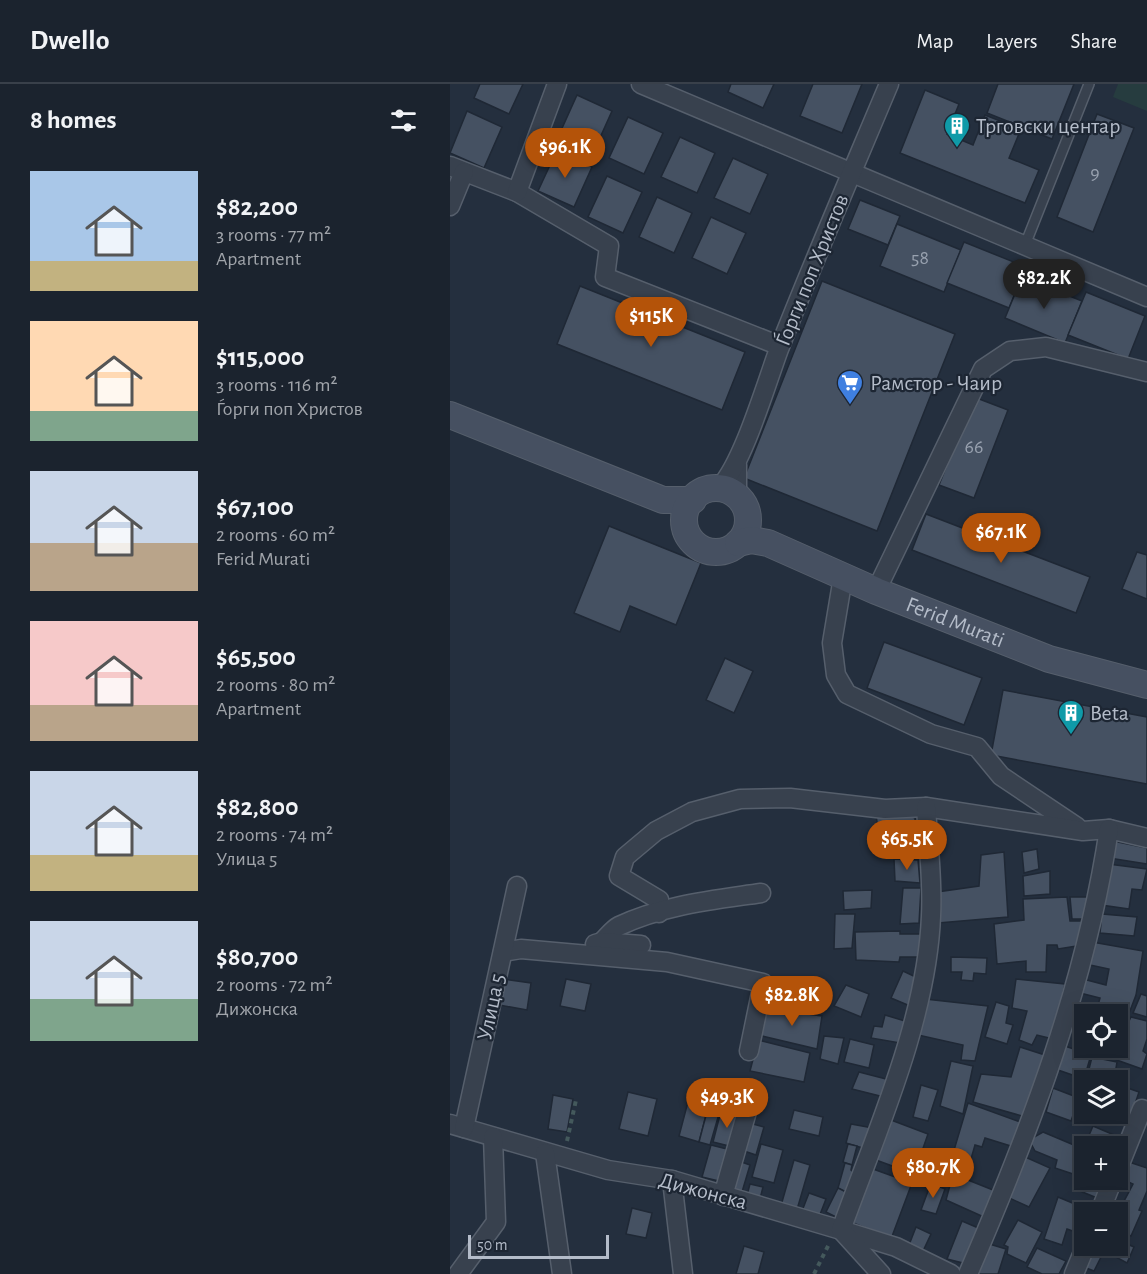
<!DOCTYPE html>
<meta charset="utf-8">
<style>
:root{--surface:#1b232e;--page:#242b36;--text:#f1f3f6;--muted:#a0a4aa;--line:#39404a;--accent:#b45309}
body{margin:0;font-family:"Alegreya Sans",sans-serif;background:var(--page);color:var(--text);height:100vh;display:flex;flex-direction:column;font-size:22px;white-space:nowrap}
*{box-sizing:border-box;margin:0}
p{font-size:20px;color:var(--muted)}
.icon{flex:none;width:33px;height:33px;fill:none;stroke:currentColor;stroke-width:2;stroke-linecap:round;stroke-linejoin:round}
.map{position:relative;flex:1;overflow:hidden}
.drawer{display:flex;flex-direction:column;background:var(--surface);width:450px}
.drawer>*{flex:none}
.tools{position:absolute;left:624px;top:920px;display:grid;gap:12px}
.tools a{display:grid;place-items:center;width:54px;height:54px;border-radius:0px;background:var(--surface);box-shadow:0 6px 24px #0002,0 0 0 2px var(--line);font-size:30px}
.scale{position:absolute;left:18px;bottom:15px;width:141px;box-sizing:border-box;padding-left:6px;border:3px solid #b4bcc9;border-top:0;font-size:16px;line-height:21px;white-space:nowrap;color:#b4bcc9;-webkit-text-stroke:4px #1d2633;paint-order:stroke}
.price{position:absolute;translate:-50% -51px;padding:0 14px;border-radius:21px;background:var(--accent);color:#fff;font-size:20px;line-height:39px;filter:drop-shadow(0 2px 3px #0008)}
.price::after{content:'';position:absolute;left:50%;top:36px;width:18px;height:14px;margin-left:-9px;background:inherit;clip-path:polygon(0 0,100% 0,50% 100%)}
.price.active{background:#222;color:#fff}
ul{padding:0;list-style:none}
li{display:flex;align-items:center;gap:18px;height:150px;padding:0 30px}
li span{display:grid;place-items:center;flex:none;width:168px;height:120px;border-radius:0px;color:#555}
li>.icon{margin-inline-start:auto}
span .icon{width:72px;height:72px;fill:#fffc;stroke-width:1}
li b{font-size:26px}
h2{display:flex;justify-content:space-between;align-items:center;height:72px;padding:0 30px;font-size:26px}
header{display:flex;align-items:center;gap:36px;box-sizing:border-box;height:84px;padding:0 30px;background:var(--surface);border-bottom:2px solid var(--line)}
header strong{font-size:28px}
nav{display:flex;gap:33px;margin-inline-start:auto;font-size:21px}
main{display:flex;flex:1;min-height:0}
.map>svg:first-child{display:block}
</style>
<header>
<strong>Dwello</strong>
<nav><a>Map</a><a>Layers</a><a>Share</a></nav>
</header>
<main>
<section class="drawer">
<h2>8 homes<svg class="icon" aria-label="filters" viewBox="0 0 24 24"><path d="M4 7h16M4 17h16"/><circle cx="9" cy="7" r="2"/><circle cx="15" cy="17" r="2"/></svg></h2>
<ul>
<li><span style="background:linear-gradient(#a9c7e8 75%,#c2b280 0)"><svg class="icon" aria-label="home" viewBox="0 0 24 24"><path d="M3 11l9-7 9 7M6 9v11h12V9"/></svg></span><div><b>$82,200</b><p>3 rooms · 77 m²</p><p>Apartment</p></div></li>
<li><span style="background:linear-gradient(#ffd9b3 75%,#7fa58c 0)"><svg class="icon" aria-label="home" viewBox="0 0 24 24"><path d="M3 11l9-7 9 7M6 9v11h12V9"/></svg></span><div><b>$115,000</b><p>3 rooms · 116 m²</p><p>Ѓорги поп Христов</p></div></li>
<li><span style="background:linear-gradient(#c9d6e8 60%,#b9a48a 0)"><svg class="icon" aria-label="home" viewBox="0 0 24 24"><path d="M3 11l9-7 9 7M6 9v11h12V9"/></svg></span><div><b>$67,100</b><p>2 rooms · 60 m²</p><p>Ferid Murati</p></div></li>
<li><span style="background:linear-gradient(#f6c9c9 70%,#b9a48a 0)"><svg class="icon" aria-label="home" viewBox="0 0 24 24"><path d="M3 11l9-7 9 7M6 9v11h12V9"/></svg></span><div><b>$65,500</b><p>2 rooms · 80 m²</p><p>Apartment</p></div></li>
<li><span style="background:linear-gradient(#c9d6e8 70%,#c2b280 0)"><svg class="icon" aria-label="home" viewBox="0 0 24 24"><path d="M3 11l9-7 9 7M6 9v11h12V9"/></svg></span><div><b>$82,800</b><p>2 rooms · 74 m²</p><p>Улица 5</p></div></li>
<li><span style="background:linear-gradient(#c9d6e8 65%,#7fa58c 0)"><svg class="icon" aria-label="home" viewBox="0 0 24 24"><path d="M3 11l9-7 9 7M6 9v11h12V9"/></svg></span><div><b>$80,700</b><p>2 rooms · 72 m²</p><p>Дижонска</p></div></li>
</ul>
</section>
<div class="map">
<svg width="697" height="1190" viewBox="0 0 697 1190">
<rect width="100%" height="100%" fill="#242f3e"/>
<path fill="#263c3f" d="M668,0H697V27L663,13Z"/>
<g fill="#455162" stroke="#1f2835" stroke-width="1.5">
<path d="M30,0H73L59,30L24,14Z"/>
<path d="M281,0H324L313,24L278,8Z"/>
<path d="M363,0H412L392,49L350,32Z"/>
<path d="M548,0H624L602,55L537,29Z"/>
<path d="M475,6L509,20L497,50L523,61L535,31L571,45L559,74L589,86L575,119L450,69Z"/>
<path d="M127,11L162,27L144,67L109,51Z"/>
<path d="M17,27L52,43L34,84L0,69Z"/>
<path d="M647,30L684,44L643,148L607,133Z"/>
<path d="M178,33L213,49L194,90L159,74Z"/>
<path d="M230,53L265,69L247,109L211,93Z"/>
<path d="M107,66L142,83L124,123L88,107Z"/>
<path d="M283,74L318,90L300,130L264,114Z"/>
<path d="M157,92L192,108L173,149L138,133Z"/>
<path d="M207,113L242,129L224,169L189,153Z"/>
<path d="M410,116L450,132L438,161L398,145Z"/>
<path d="M261,133L296,149L277,190L242,174Z"/>
<path d="M447,140L511,166L494,208L430,182Z"/>
<path d="M514,158L576,183L559,224L497,199Z"/>
<path d="M572,193L632,217L615,259L555,234Z"/>
<path d="M372,197L505,250L427,447L294,394Z"/>
<path d="M130,202L295,268L272,326L107,260Z"/>
<path d="M636,208L695,232L678,275L618,251Z"/>
<path d="M524,313L558,326L524,414L489,401Z"/>
<path d="M476,430L640,493L626,529L462,466Z"/>
<path d="M159,442L251,479L226,541L180,522L170,548L124,529Z"/>
<path d="M687,468L697,471V515L672,505Z"/>
<path d="M434,558L532,594L514,641L417,604Z"/>
<path d="M275,574L303,587L284,629L256,616Z"/>
<path d="M553,606L697,633V700L541,671Z"/>
<path d="M426,730H456L465,734L466,773L431,771Z"/>
<path d="M663,757L697,764V780L659,774Z"/>
<path d="M587,765L589,785L574,789L572,768Z"/>
<path d="M554,768L558,833L488,839L487,808L529,802L531,771Z"/>
<path d="M444,775L468,776L470,799L445,797Z"/>
<path d="M658,780L697,785L692,806L682,805L679,825L651,821Z"/>
<path d="M600,787V810L574,812L573,792Z"/>
<path d="M453,804H471L469,839L450,840Z"/>
<path d="M422,806L421,824L394,826L393,807Z"/>
<path d="M617,813L620,837H636L633,861L608,865L607,861H597L596,888H576V877L547,880L544,840L574,836L573,815Z"/>
<path d="M620,813H641L639,835H622Z"/>
<path d="M385,830H405L402,864L384,865Z"/>
<path d="M652,830L687,833L684,852L650,849Z"/>
<path d="M450,847V850H471L470,873H450L449,878L406,876L405,848Z"/>
<path d="M642,858L693,867L686,911L678,932L647,925L650,914L630,909L633,895L656,901L659,885L640,881Z"/>
<path d="M501,873L537,874L536,890L524,889L523,897L511,896L512,888H501Z"/>
<path d="M453,887L470,895L460,922L441,914Z"/>
<path d="M53,895L81,899L77,926L49,921Z"/>
<path d="M116,895L141,900L135,927L110,922Z"/>
<path d="M566,895L615,900L603,955L587,951L582,961L569,956L577,927L562,924Z"/>
<path d="M396,901L419,910L411,933L384,922Z"/>
<path d="M691,910L697,912V933L683,929Z"/>
<path d="M475,915L538,922L525,977L511,976L513,961L468,951Z"/>
<path d="M546,918L559,922L556,939L563,941L557,960L535,953Z"/>
<path d="M314,924L372,932L367,965L312,952Z"/>
<path d="M435,931L455,937L450,959L421,954L424,942L432,943Z"/>
<path d="M681,933L697,937V955L693,967L697,970L692,985L661,974Z"/>
<path d="M374,952L394,954L388,980L370,975Z"/>
<path d="M400,955L424,961L419,984L394,978Z"/>
<path d="M308,956L360,969L354,998L300,987Z"/>
<path d="M615,962L641,971L634,995L608,986Z"/>
<path d="M570,963L598,972L579,1034L523,1018L531,990L561,993Z"/>
<path d="M635,963H662L657,974L633,967Z"/>
<path d="M642,973L667,978L664,996L637,993Z"/>
<path d="M501,977L523,982L513,1030L490,1022Z"/>
<path d="M409,988L440,996L434,1013L402,1005Z"/>
<path d="M471,1001L488,1006L478,1037L463,1033Z"/>
<path d="M672,1002L689,1008L682,1029L668,1024Z"/>
<path d="M603,1004L629,1014L621,1037L596,1028Z"/>
<path d="M178,1008L207,1015L198,1052L169,1045Z"/>
<path d="M103,1011L123,1015L117,1048L98,1045Z"/>
<path d="M239,1014L259,1020L249,1058L229,1052Z"/>
<path d="M518,1019L573,1039L564,1063L535,1054L532,1063L525,1061L517,1089L499,1083Z"/>
<path d="M259,1020L271,1023L260,1061L249,1058Z"/>
<path d="M344,1026L373,1033L369,1052L339,1045Z"/>
<path d="M271,1027L291,1032L283,1063L263,1058Z"/>
<path d="M441,1036L478,1050L464,1090L426,1076Z"/>
<path d="M296,1038L314,1043L306,1071L288,1065Z"/>
<path d="M401,1040L423,1044L416,1065L396,1059Z"/>
<path d="M643,1042L676,1056L668,1070V1062H650L637,1056Z"/>
<path d="M593,1048L631,1064L626,1091L605,1084L607,1076L585,1067L579,1056Z"/>
<path d="M311,1060L333,1066L324,1099L302,1093Z"/>
<path d="M398,1060L407,1062L402,1081L393,1078Z"/>
<path d="M261,1061L281,1066L273,1098L252,1093Z"/>
<path d="M573,1072L600,1084L579,1123L555,1112Z"/>
<path d="M286,1076L300,1081L292,1108L278,1103Z"/>
<path d="M344,1076L360,1081L346,1129L330,1125Z"/>
<path d="M679,1078L697,1084V1107L689,1126L692,1127L681,1152L668,1146V1128H663L668,1117L673,1119L683,1100L672,1095Z"/>
<path d="M395,1079L402,1081L401,1086L404,1089L396,1108L388,1104Z"/>
<path d="M423,1085L462,1099L441,1155L401,1138Z"/>
<path d="M503,1090L548,1108L536,1134L496,1116Z"/>
<path d="M635,1095H660L652,1116L630,1107Z"/>
<path d="M481,1099L495,1105L486,1130L471,1126Z"/>
<path d="M300,1100L313,1103L309,1119L296,1115Z"/>
<path d="M388,1104L398,1109L386,1133L376,1128Z"/>
<path d="M359,1109L376,1115L369,1133L352,1127Z"/>
<path d="M608,1113L644,1128H634V1151L617,1145L612,1161L594,1155Z"/>
<path d="M182,1124L202,1129L196,1154L176,1150Z"/>
<path d="M568,1136L592,1148L576,1179L557,1170L558,1163L554,1161Z"/>
<path d="M512,1137L533,1146L517,1180L497,1175Z"/>
<path d="M466,1143L481,1150L473,1167L459,1161Z"/>
<path d="M668,1156L684,1163L677,1179L660,1170Z"/>
<path d="M536,1159L556,1165L548,1190H526Z"/>
<path d="M294,1162L314,1168L308,1190H286Z"/>
<path d="M587,1164L616,1177L609,1190H592L577,1183Z"/>
<path d="M640,1165L652,1171L644,1187L631,1182Z"/>
</g>
<g fill="none" stroke-linecap="round" stroke-linejoin="round">
<defs>
<path id="lane" d="M575,161L639,0"/>
<g id="street">
<path d="M191,0L697,213"/>
<path d="M0,82L67,108L159,162L155,193L330,262"/>
<path d="M67,108L107,0"/>
<path d="M0,122L14,88"/>
<path d="M287,381V410"/>
<path d="M270,403C293,379 316,300 329,265C364,176 402,88 439,0"/>
<path d="M393,493L382,559L386,591L397,610L481,650L527,663L551,692L627,743"/>
<path d="M426,507L533,285L560,267L596,263L697,288"/>
<path d="M209,829V816L169,792L175,773L206,747L242,728L290,715L340,714L435,725L476,723L633,747L659,745L697,754"/>
<path d="M152,858C157,853 163,845 169,842C213,821 264,816 311,809"/>
<path d="M145,860L152,858L191,861"/>
<path d="M53,868L71,865L217,878L313,899L299,967"/>
<path d="M0,1040L158,1086L222,1096L391,1146L446,1163L501,1190"/>
<path d="M14,1044L67,802"/>
<path d="M95,1069L112,1190"/>
<path d="M668,1085L692,1025"/>
<path d="M222,1096L233,1190"/>
<path d="M273,1112L302,1010"/>
<path d="M650,1128L663,1095"/>
<path d="M8,1190L46,1138L43,1053"/>
<path d="M431,1190L391,1146C426,1049 477,936 481,832C483,796 478,759 476,723"/>
<path d="M518,1190C580,1047 636,900 659,745"/>
<path d="M624,1190L636,1161"/>
</g>
<g id="secondary">
<path d="M0,331L213,416H243"/>
<circle cx="266" cy="436" r="32"/>
<path id="s1" d="M288,459L301,456L318,459L426,507L599,575L697,601"/>
</g>
</defs>
<use href="#lane" stroke="#565f6c" stroke-width="12"/>
<use href="#street" stroke="#565f6c" stroke-width="21"/>
<use href="#secondary" stroke="#565f6c" stroke-width="28"/>
<g stroke="#44595c" stroke-width="4" stroke-dasharray="4.5 4.5" stroke-linecap="butt">
<path d="M117,1057L126,1016"/>
<path d="M364,1190L379,1160"/>
</g>
<use href="#lane" stroke="#38414e" stroke-width="9"/>
<use href="#street" stroke="#38414e" stroke-width="18"/>
<use href="#secondary" stroke="#465061" stroke-width="26"/>
</g>
<defs>
<symbol id="building-pin" viewBox="-11 -11 22 30"><path d="M0 17L-7.5 6A9.5 9.5 0 1 1 7.5 6Z" fill="#0f9aa8" stroke="#1d2633"/><path d="M-4-6H4V6H1V3H-1V6H-4ZM-2.5-4.3h1.7v1.8h-1.7ZM.8-4.3h1.7v1.8H.8ZM-2.5-1h1.7V.8h-1.7ZM.8-1h1.7V.8H.8Z" fill="#fff"/></symbol>
<symbol id="supermarket-pin" viewBox="-11 -11 22 30"><path d="M0 17L-7.5 6A9.5 9.5 0 1 1 7.5 6Z" fill="#3f7fe0" stroke="#1d2633"/><path d="M-6-5.5h2.5l.6 2H6L4.5 2H-2.5L-4.4-4H-6ZM-1.5 3.2a1.3 1.3 0 1 0 .1 0ZM3 3.2a1.3 1.3 0 1 0 .1 0Z" fill="#fff"/></symbol>
</defs>
<g fill-rule="evenodd">
<use href="#building-pin" x="492" y="27" width="30" height="40"/>
<use href="#supermarket-pin" x="385" y="284" width="30" height="40"/>
<use href="#building-pin" x="606" y="614" width="30" height="40"/>
</g>
<g text-anchor="middle" dominant-baseline="central" stroke-width="4.5" stroke-linejoin="round" paint-order="stroke">
<g font-size="20" fill="#98a1af">
<text x="645" y="89">9</text>
<text x="470" y="174">58</text>
<text x="524" y="363">66</text>
</g>
<g font-size="22" fill="#b4bcc9" stroke="#1d2633" text-anchor="start">
<text x="526" y="42">Трговски центар</text>
<text x="420" y="299">Рамстор - Чаир</text>
<text x="640" y="629">Beta</text>
</g>
<g font-size="22" fill="#b4bcc9" stroke="#1d2633">
<text transform="translate(362 186) rotate(-68)">Ѓорги поп Христов</text>
<text stroke="none"><textPath href="#s1" startOffset="234">Ferid Murati</textPath></text>
<text transform="translate(41 923) rotate(-78)">Улица 5</text>
<text transform="translate(253 1107) rotate(15)">Дижонска</text>
</g>
</g>
</svg>
<div class="tools">
<a><svg class="icon" aria-label="locate" viewBox="0 0 24 24"><circle cx="12" cy="12" r="6"/><path d="M12 2v4M12 18v4M2 12h4M18 12h4"/></svg></a>
<a><svg class="icon" aria-label="layers" viewBox="0 0 24 24"><path d="M12 4l9 5-9 5-9-5zM3 14l9 5 9-5"/></svg></a>
<a>+</a>
<a>−</a>
</div>
<div class="scale">50 m</div>
<b class="price" style="left:115px;top:95px">$96.1K</b>
<b class="price active" style="left:594px;top:226px">$82.2K</b>
<b class="price" style="left:201px;top:264px">$115K</b>
<b class="price" style="left:551px;top:480px">$67.1K</b>
<b class="price" style="left:457px;top:787px">$65.5K</b>
<b class="price" style="left:342px;top:943px">$82.8K</b>
<b class="price" style="left:277px;top:1045px">$49.3K</b>
<b class="price" style="left:483px;top:1115px">$80.7K</b>
</div>
</main>
